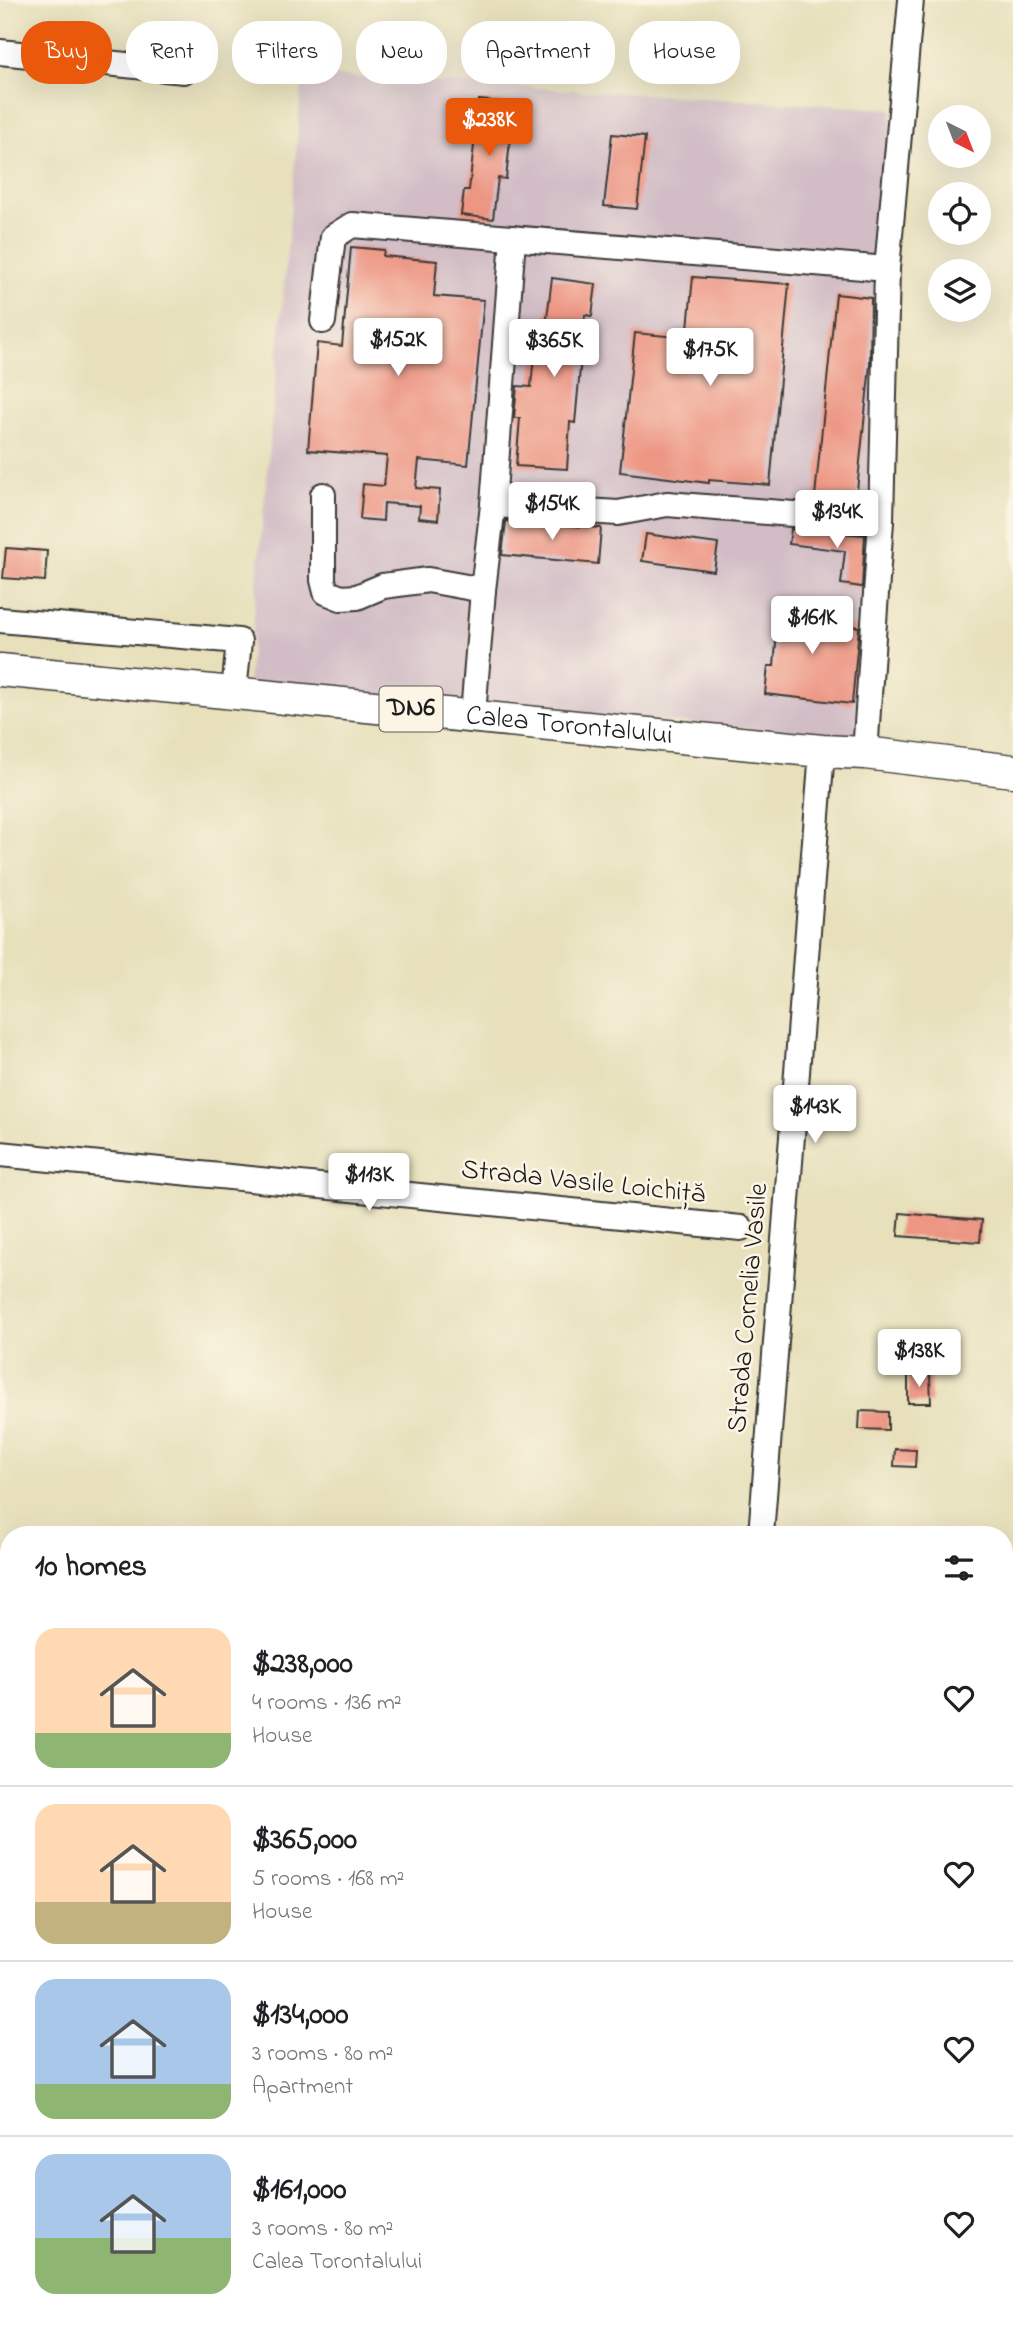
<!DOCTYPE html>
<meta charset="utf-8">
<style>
:root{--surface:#fff;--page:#f2f2f2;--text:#202124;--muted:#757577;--line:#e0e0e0;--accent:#ea580c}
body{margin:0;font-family:"Indie Flower",sans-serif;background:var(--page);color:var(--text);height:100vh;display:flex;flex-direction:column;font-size:26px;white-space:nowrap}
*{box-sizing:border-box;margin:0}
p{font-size:23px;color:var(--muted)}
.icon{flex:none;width:38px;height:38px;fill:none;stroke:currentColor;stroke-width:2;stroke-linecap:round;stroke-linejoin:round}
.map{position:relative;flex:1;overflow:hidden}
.side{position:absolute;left:0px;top:1526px;width:1013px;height:800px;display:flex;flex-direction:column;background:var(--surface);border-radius:28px 28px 0 0;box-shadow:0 7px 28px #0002}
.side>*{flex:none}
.banner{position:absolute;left:21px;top:21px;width:971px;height:63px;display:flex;gap:14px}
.needle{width:46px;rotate:138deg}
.controls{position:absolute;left:928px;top:105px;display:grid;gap:14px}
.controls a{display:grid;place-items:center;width:63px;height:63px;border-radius:50%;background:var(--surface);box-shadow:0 7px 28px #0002;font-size:35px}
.price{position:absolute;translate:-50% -60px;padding:0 16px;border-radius:7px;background:#fff;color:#222;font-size:23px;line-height:46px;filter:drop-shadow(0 2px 4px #0008)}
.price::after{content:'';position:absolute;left:50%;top:42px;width:21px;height:16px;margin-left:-10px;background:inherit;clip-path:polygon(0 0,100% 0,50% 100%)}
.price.current{background:var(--accent);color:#fff}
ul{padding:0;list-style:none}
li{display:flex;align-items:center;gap:21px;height:175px;padding:0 35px}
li+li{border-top:2px solid var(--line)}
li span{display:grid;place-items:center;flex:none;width:196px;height:140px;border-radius:21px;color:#555}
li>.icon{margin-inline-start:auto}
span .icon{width:84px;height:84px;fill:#fffc;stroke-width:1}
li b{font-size:30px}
h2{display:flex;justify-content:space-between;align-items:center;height:84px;padding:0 35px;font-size:30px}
.pill{padding:0 24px;border-radius:28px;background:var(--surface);box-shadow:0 7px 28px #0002;font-size:24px;line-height:63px}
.pill.current{background:var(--accent);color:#fff}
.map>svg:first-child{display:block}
</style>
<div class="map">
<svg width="1013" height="2325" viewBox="0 0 1013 2325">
<rect width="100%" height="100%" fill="#fcf5e5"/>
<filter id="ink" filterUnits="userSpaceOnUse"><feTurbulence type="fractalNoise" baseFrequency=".0143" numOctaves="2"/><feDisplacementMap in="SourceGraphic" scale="14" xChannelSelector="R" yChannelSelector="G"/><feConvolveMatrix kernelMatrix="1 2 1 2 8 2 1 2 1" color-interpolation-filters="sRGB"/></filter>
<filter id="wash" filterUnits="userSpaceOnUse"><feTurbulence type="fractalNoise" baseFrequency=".00686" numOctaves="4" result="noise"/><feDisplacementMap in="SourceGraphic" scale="28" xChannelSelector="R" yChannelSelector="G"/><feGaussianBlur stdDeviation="1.57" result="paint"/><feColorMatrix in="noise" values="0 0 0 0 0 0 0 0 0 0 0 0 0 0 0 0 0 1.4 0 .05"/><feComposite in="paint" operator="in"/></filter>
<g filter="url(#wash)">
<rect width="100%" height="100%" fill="#e7e0bb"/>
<path fill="#f7cfd2" d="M0,1982L9,1983V2317H18L17,2325H0Z"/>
<path fill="#d2bdc6" d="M303,74L892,109L858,739L248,683Z"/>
<g id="blocks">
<g fill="#ed9684">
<path d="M479,100L514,103L506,179L498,178L493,219L461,215L464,190H469Z"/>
<path d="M612,134L645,137L637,209L604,206Z"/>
<path d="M351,247L384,250L383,256L437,261L434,296L484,300L468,465L419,460L416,488L440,490L438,520L419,518L420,506L384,503L383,521L360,519L363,484L384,486L387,456L308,450L317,343L342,346Z"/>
<path d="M693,277L789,284L770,485L709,480V483L620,472L635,333L687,338Z"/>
<path d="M552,278L596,284L592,316L585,315L575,423L570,422L567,469L516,466L520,418H514L517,386L531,387L536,333L545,334Z"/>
<path d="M836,294L871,298L870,365L856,500L815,496Z"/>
<path d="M506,521L601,528L598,564L502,555Z"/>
<path d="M791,529L865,535L862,587L841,584L845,551L789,544Z"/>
<path d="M646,534L718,544L714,571L642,561Z"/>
<path d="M6,548L47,551L45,581L3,578Z"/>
<path d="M780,599L819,602L817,622L859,627L852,704L765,694L768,666H774Z"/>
<path d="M900,1213L982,1220L980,1242L898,1236Z"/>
<path d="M930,1375L931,1403H908V1376Z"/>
<path d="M860,1411L888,1412V1430L859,1429Z"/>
<path d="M895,1449L916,1450L915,1467L894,1466Z"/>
</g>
</g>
</g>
<g filter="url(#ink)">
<use href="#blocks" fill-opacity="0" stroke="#3a3934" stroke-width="2"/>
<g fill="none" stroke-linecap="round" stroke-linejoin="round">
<defs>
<g id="minor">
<path d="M0,52L184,71"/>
<path d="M323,321L333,237L352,225L887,269"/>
<path d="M323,495V580L326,592L341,598L357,597L383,586L428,580L483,590"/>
<path d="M493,505L513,238"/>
<path d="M0,620L239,641L234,692"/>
<path d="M473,715L483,590L493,505L618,513L667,504L881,521"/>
<path d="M865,753L881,521L887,269L911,0"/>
<path d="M0,1154L741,1228"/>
<path d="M761,1535L822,751"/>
<path d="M1004,1743L1013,1744"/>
<path d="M0,1993L9,1994"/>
<path d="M1004,2056H1013"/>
<path d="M698,2325L699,2317"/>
</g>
<g id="major">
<path id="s1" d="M0,670L822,751L865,753L1013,771"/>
</g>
</defs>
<use href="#minor" stroke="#3a3934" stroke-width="28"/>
<use href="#major" stroke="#3a3934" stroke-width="35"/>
<use href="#minor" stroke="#fff" stroke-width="24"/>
<use href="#major" stroke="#fff" stroke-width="32"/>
</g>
</g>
<g text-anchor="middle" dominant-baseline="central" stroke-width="5" stroke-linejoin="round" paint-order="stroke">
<rect fill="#fcf5e5" stroke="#5f5d58" stroke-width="2" x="379.5" y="686.5" width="63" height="45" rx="5"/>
<g font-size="26" font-weight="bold" fill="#1c1c1c">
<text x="411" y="709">DN6</text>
</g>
<g font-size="28" fill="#1c1c1c" stroke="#fcf5e5">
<text stroke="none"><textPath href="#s1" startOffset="572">Calea Torontalului</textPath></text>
<text transform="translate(583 1183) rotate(6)">Strada Vasile Loichiță</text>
<text transform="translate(749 1308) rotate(-85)">Strada Cornelia Vasile</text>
</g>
</g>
</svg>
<div class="controls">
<a><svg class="needle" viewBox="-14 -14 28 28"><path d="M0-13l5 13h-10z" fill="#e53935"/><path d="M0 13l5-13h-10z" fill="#757577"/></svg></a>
<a><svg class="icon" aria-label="locate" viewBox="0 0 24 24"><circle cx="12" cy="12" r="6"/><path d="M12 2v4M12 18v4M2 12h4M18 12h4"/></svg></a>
<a><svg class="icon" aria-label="layers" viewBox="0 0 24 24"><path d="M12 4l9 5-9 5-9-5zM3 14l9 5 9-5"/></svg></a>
</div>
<b class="price current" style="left:489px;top:158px">$238K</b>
<b class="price" style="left:398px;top:378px">$152K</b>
<b class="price" style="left:554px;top:379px">$365K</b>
<b class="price" style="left:710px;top:388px">$175K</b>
<b class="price" style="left:552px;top:542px">$154K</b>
<b class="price" style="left:837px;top:550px">$134K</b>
<b class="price" style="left:812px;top:656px">$161K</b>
<b class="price" style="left:815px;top:1145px">$143K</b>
<b class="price" style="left:369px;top:1213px">$113K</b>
<b class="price" style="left:919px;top:1389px">$138K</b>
<div class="banner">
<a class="pill current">Buy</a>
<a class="pill">Rent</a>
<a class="pill">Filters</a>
<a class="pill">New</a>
<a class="pill">Apartment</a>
<a class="pill">House</a>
</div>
<section class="side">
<h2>10 homes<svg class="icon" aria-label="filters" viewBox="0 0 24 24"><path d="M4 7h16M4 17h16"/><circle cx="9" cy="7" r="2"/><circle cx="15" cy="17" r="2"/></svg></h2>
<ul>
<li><span style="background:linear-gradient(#ffd9b3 75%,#8fb573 0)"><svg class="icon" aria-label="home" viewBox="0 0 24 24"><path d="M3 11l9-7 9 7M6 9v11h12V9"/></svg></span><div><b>$238,000</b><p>4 rooms · 136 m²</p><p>House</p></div><svg class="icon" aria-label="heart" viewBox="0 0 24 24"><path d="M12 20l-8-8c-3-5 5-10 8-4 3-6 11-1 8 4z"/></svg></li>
<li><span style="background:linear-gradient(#ffd9b3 70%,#c2b280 0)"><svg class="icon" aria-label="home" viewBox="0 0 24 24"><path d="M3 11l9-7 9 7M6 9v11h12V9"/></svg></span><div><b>$365,000</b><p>5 rooms · 168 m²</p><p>House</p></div><svg class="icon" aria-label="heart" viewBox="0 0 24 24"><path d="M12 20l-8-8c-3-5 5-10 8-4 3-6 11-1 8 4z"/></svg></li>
<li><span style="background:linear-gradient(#a9c7e8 75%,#8fb573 0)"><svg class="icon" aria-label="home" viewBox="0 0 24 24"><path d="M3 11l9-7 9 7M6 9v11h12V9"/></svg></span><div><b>$134,000</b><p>3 rooms · 80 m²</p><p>Apartment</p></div><svg class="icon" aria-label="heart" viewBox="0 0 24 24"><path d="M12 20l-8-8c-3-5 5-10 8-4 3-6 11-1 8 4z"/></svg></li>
<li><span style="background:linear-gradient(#a9c7e8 60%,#8fb573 0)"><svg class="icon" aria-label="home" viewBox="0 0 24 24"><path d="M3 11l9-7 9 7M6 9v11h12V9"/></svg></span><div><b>$161,000</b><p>3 rooms · 80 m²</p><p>Calea Torontalului</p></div><svg class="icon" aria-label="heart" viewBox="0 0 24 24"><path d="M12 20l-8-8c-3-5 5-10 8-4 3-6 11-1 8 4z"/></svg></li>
</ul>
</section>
</div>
